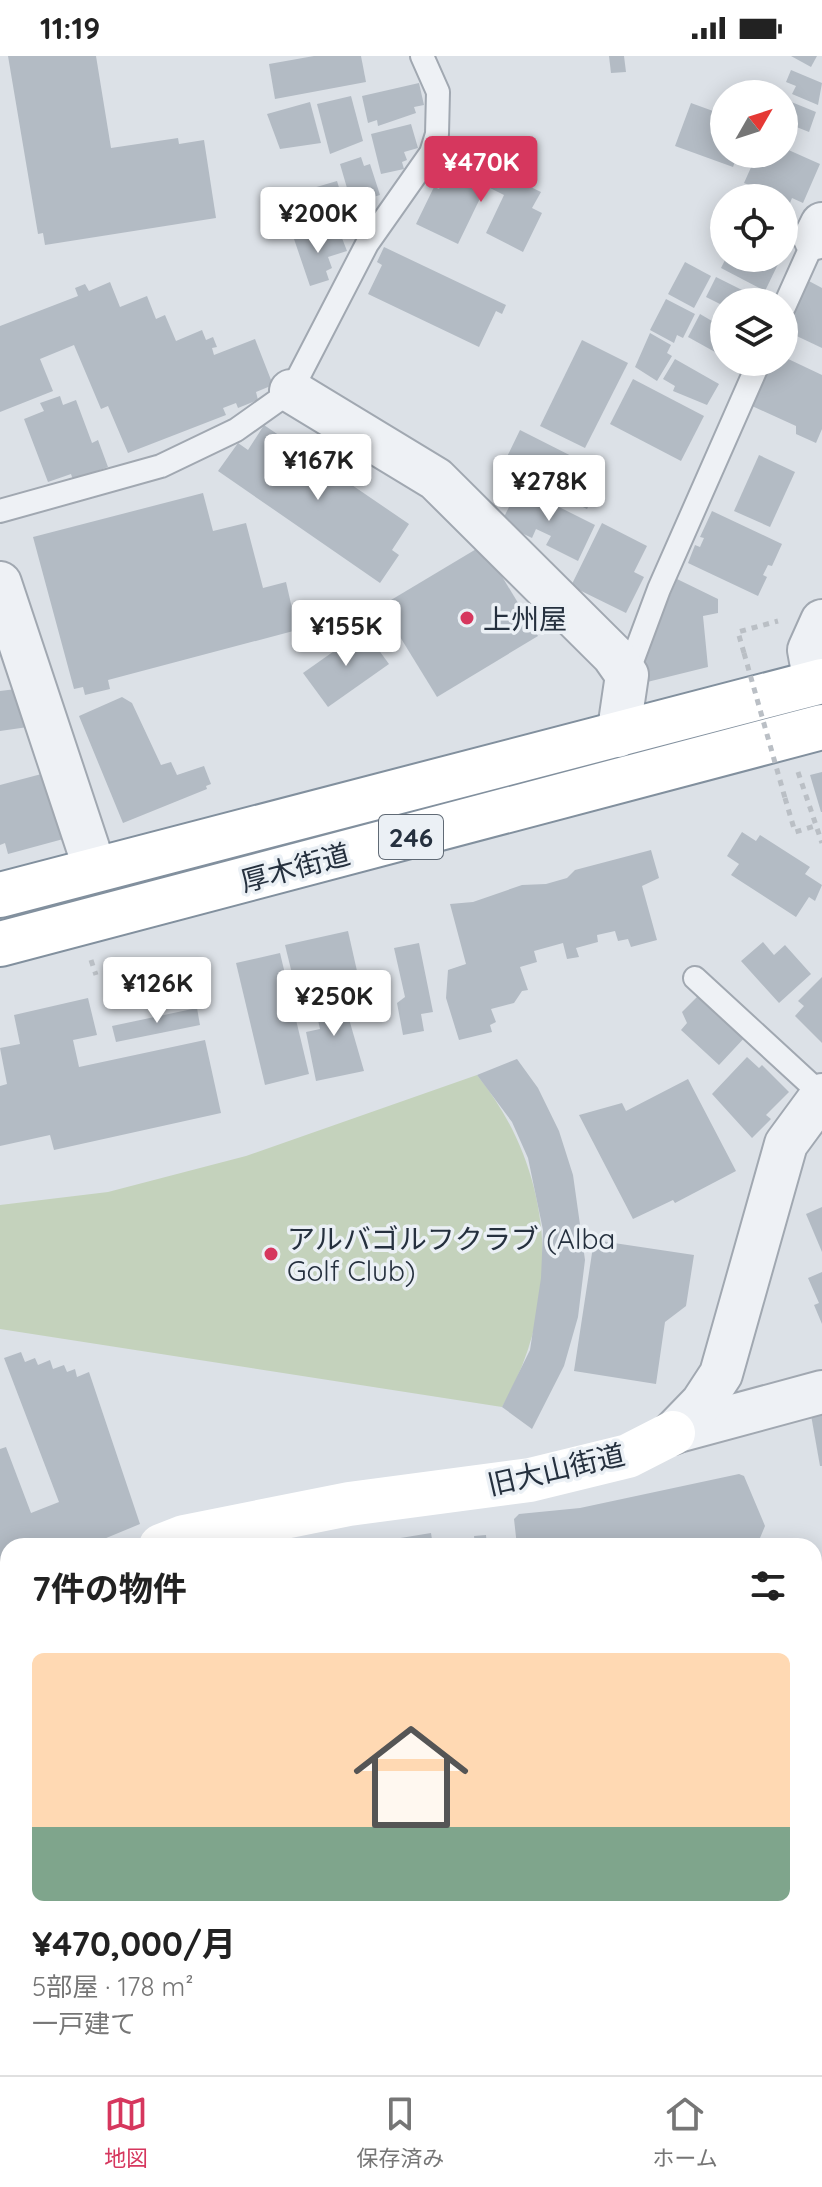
<!DOCTYPE html>
<html lang="ja">
<meta charset="utf-8">
<style>
:root{--surface:#fff;--page:#f2f2f2;--text:#222;--muted:#767676;--line:#e0e0e0;--accent:#d6375e}
body{margin:0;font-family:Quicksand,"Noto Sans JP",sans-serif;background:var(--page);color:var(--text);height:100vh;display:flex;flex-direction:column;font-size:30px;white-space:nowrap}
*{box-sizing:border-box;margin:0}
p{font-size:26px;color:var(--muted)}
.icon{flex:none;width:44px;height:44px;fill:none;stroke:currentColor;stroke-width:2;stroke-linecap:round;stroke-linejoin:round}
.map{position:relative;flex:1;overflow:hidden}
.panel{position:absolute;left:0px;top:1482px;width:822px;height:538px;display:flex;flex-direction:column;background:var(--surface);border-radius:24px 24px 0 0;box-shadow:0 4px 20px #0003}
.panel>*{flex:none}
.needle{width:52px;rotate:51deg}
.buttons{position:absolute;left:710px;top:24px;display:grid;gap:16px}
.buttons a{display:grid;place-items:center;width:88px;height:88px;border-radius:50%;background:var(--surface);box-shadow:0 4px 20px #0003;font-size:40px}
.price{position:absolute;translate:-50% -68px;padding:0 18px;border-radius:8px;background:#fff;color:#222;font-size:26px;line-height:52px;filter:drop-shadow(0 2px 4px #0008)}
.price::after{content:'';position:absolute;left:50%;top:48px;width:24px;height:18px;margin-left:-12px;background:inherit;clip-path:polygon(0 0,100% 0,50% 100%)}
.price.current{background:var(--accent);color:#fff}
ul{padding:0;list-style:none}
li{display:grid;align-content:center;gap:16px;height:424px;padding:0 32px}
li+li{border-top:2px solid var(--line)}
li span{display:grid;place-items:center;height:248px;border-radius:12px;color:#555}
li>.icon{margin-inline-start:auto}
span .icon{width:144px;height:144px;fill:#fffc;stroke-width:1}
li b{font-size:34px}
h2{display:flex;justify-content:space-between;align-items:center;height:96px;padding:0 32px;font-size:34px}
.status{display:flex;justify-content:space-between;align-items:center;height:56px;padding:0 40px;background:var(--surface);direction:ltr}
.status svg{height:22px;fill:currentColor}
.tab-bar{display:flex;justify-content:space-around;align-items:center;height:112px;border-top:2px solid var(--line);background:var(--surface);font-size:22px;color:var(--muted)}
.tab-bar a{display:grid;justify-items:center;gap:4px}
.tab-bar .current{color:var(--accent)}
.map>svg:first-child{display:block}
</style>
<div class="status"><b>11:19</b><svg viewBox="0 0 49 12"><path d="M0 12V9h3v3zM5 12V6h3v6zM10 12V3h3v9zM15 12V0h3v12zM26 1h20v11H26zM47 4h2v5h-2z"/></svg></div>
<div class="map">
<svg width="822" height="2019" viewBox="0 0 822 2019">
<rect width="100%" height="100%" fill="#dce1e7"/>
<g fill="#c4d2bc">
<path d="M477,1019C555,1115 564,1245 502,1351L0,1273V1149L108,1136L246,1100Z"/>
<path d="M822,1723V1974L814,1972V1729Z"/>
</g>
<g fill="#b3bbc4">
<path d="M8,0H96L111,92L178,82L179,88L204,84L216,162L45,189L43,177L38,178Z"/>
<path d="M314,0H361L366,26L275,43L269,8Z"/>
<path d="M609,0H624L626,16L611,17Z"/>
<path d="M791,0H817L811,11Z"/>
<path d="M791,14L822,27L818,49L792,38L796,30L786,26Z"/>
<path d="M419,27L424,49L414,51L416,57L378,70L377,64L368,67L362,40Z"/>
<path d="M351,40L363,85L330,98L317,48Z"/>
<path d="M784,43L816,56L809,76L784,66Z"/>
<path d="M310,46L321,87L280,93L267,58Z"/>
<path d="M691,47L724,59V98H738L733,111L675,90Z"/>
<path d="M411,68L418,92L404,96L407,104L402,106L404,113L381,118L371,78Z"/>
<path d="M784,92L820,108L803,147L792,142L790,147L744,127L757,98H784Z"/>
<path d="M460,97L541,136L532,152L542,157L523,196L486,177L504,139L486,130L458,188L416,168L434,131L439,133Z"/>
<path d="M361,101L364,110L370,108L380,139L366,143L368,159L356,163L340,108Z"/>
<path d="M337,125L349,164L319,173L315,163L308,166L303,146L299,148L296,137Z"/>
<path d="M315,175L319,184L340,177L347,195L328,201L332,212L326,215L329,224L310,230L294,183Z"/>
<path d="M384,191L506,249L502,258L496,255L479,291L368,238L382,209L377,206Z"/>
<path d="M726,202H781L765,235L721,212Z"/>
<path d="M685,206L711,220L694,252L668,238Z"/>
<path d="M716,221L756,241L754,246H724V250L706,241Z"/>
<path d="M807,224L822,232V292L784,274Z"/>
<path d="M110,226L120,251L147,240L156,263L165,259L176,285L202,274L206,284L213,281L217,291L212,292L214,299L255,283L273,329L256,336L258,344L238,352L236,347L223,352L226,359L128,397L108,350L101,353L74,289L40,303L53,335L0,356V270L78,240L75,232L85,228L89,235Z"/>
<path d="M666,243L695,258L683,282L677,279L674,287L650,274Z"/>
<path d="M700,258L724,272V301L688,281Z"/>
<path d="M650,277L671,289L667,297L672,300L657,325L635,311Z"/>
<path d="M582,284L628,307L585,392L540,370Z"/>
<path d="M784,301L822,319V373L816,387L796,378V370L752,350L773,306H784Z"/>
<path d="M675,303L719,328L707,349L673,335L675,330L663,323Z"/>
<path d="M633,323L704,360L681,405L610,368Z"/>
<path d="M60,340L63,349L76,344L92,387L98,384L108,411L73,424L71,418L48,426L24,363L44,355L40,347Z"/>
<path d="M264,369L409,468L392,494L399,499L380,527L218,415L238,387L248,394Z"/>
<path d="M520,374L605,417L587,453L552,436L557,427L541,419L537,428L502,411Z"/>
<path d="M759,399L795,416L770,471L734,455Z"/>
<path d="M519,431L595,469L578,505L546,489L551,480L536,473L532,482L501,467Z"/>
<path d="M203,437L213,475L246,467L263,532L286,526L297,574L108,624L110,633L85,639L83,631L74,633L33,481Z"/>
<path d="M712,455L782,488L772,510L768,509L763,519L767,521L758,540L688,507L695,489L700,491L704,482L700,481Z"/>
<path d="M602,467L647,490L634,516L644,521L626,557L571,530Z"/>
<path d="M483,489L538,580L437,641L381,550Z"/>
<path d="M677,523L718,543V557L703,560L708,611L631,630Z"/>
<path d="M364,574L389,608L328,651L303,617Z"/>
<path d="M16,633L28,671L0,675V635Z"/>
<path d="M122,641L132,647L161,709L171,706L177,719L204,710L211,728L206,730L207,733L123,767L79,660Z"/>
<path d="M49,716L67,782L8,798L5,787L0,789V729Z"/>
<path d="M822,716V756H821L810,719Z"/>
<path d="M742,776L756,785L760,779L810,811L805,818L822,829L815,845L809,841L796,861L731,819L739,808L727,800Z"/>
<path d="M651,794L659,822L642,830L657,884L631,891L628,883L618,885L615,875L597,879L598,886L576,892L579,901L567,903L563,887L534,895L537,906L520,911L528,934L522,935L514,947L491,953L496,966L490,969L492,976L459,984L446,942L448,914L466,908L450,848L473,846L522,829L546,828L567,822L575,814Z"/>
<path d="M348,875L357,915L295,930L285,889Z"/>
<path d="M763,886L774,899L785,889L811,918L779,947L741,905Z"/>
<path d="M419,887L433,956L421,958L424,975L403,979L397,947L405,941L394,892Z"/>
<path d="M280,897L309,1018L265,1029L236,907Z"/>
<path d="M181,915L184,927L124,940L122,928Z"/>
<path d="M822,921V987L795,960L804,950L798,945Z"/>
<path d="M348,935L354,962L349,963L364,1015L316,1025L306,976L320,973L313,942Z"/>
<path d="M701,937L747,979L719,1009L681,974L687,967L682,956Z"/>
<path d="M88,942L97,979L73,984L79,1011L205,984L221,1057L54,1094L50,1079L0,1090V1030L7,1028L0,992L20,988L14,959Z"/>
<path d="M197,952L200,969L116,986L112,970Z"/>
<path d="M747,1001L759,1012L762,1009L789,1036L766,1059L771,1063L752,1082L712,1038Z"/>
<path d="M517,1003L538,1032L559,1075L573,1119L585,1204L578,1261L564,1310L532,1373L502,1351L530,1294L541,1222L543,1174L528,1102L512,1066L477,1019Z"/>
<path d="M688,1023L736,1115L675,1147L673,1144L633,1163L579,1059L622,1047L626,1055Z"/>
<path d="M822,1151V1196L806,1158Z"/>
<path d="M594,1184L694,1199L686,1250L665,1266L656,1328L574,1315Z"/>
<path d="M822,1216V1268L814,1249L819,1247L808,1222Z"/>
<path d="M21,1296L25,1306L35,1302L38,1309L50,1304L53,1313L64,1309L67,1316L75,1313L77,1321L89,1316L140,1468L87,1490H8V1525L0,1528V1393L6,1391L31,1457L59,1446L4,1302Z"/>
<path d="M822,1357V1410H820L811,1359Z"/>
<path d="M739,1418L744,1420L765,1470L760,1482L762,1490H517L514,1463L519,1458L580,1452Z"/>
<path d="M431,1477L433,1490H371L370,1487Z"/>
<path d="M486,1479L487,1490H475L474,1480Z"/>
<path d="M8,1601V1651L0,1645V1613Z"/>
<path d="M8,1702V1757L6,1758L0,1748V1714L5,1711L2,1705Z"/>
<path d="M8,1940V2012H49L44,2019H16L13,2015L0,2019V1945Z"/>
<path d="M191,2012H223L224,2017L193,2019Z"/>
<path d="M405,2012H496V2014L478,2016V2019H406Z"/>
<rect x="521" y="2012" width="65" height="7"/>
<rect x="602" y="2012" width="63" height="7"/>
<rect x="679" y="2012" width="35" height="7"/>
</g>
<g fill="none" stroke-linecap="round" stroke-linejoin="round">
<defs>
<g id="lane">
<path d="M784,251L815,182"/>
<path d="M0,455L161,410L236,374L291,335L367,188L431,97L437,78L438,36L422,0"/>
<path d="M627,619L659,533L759,306"/>
<path d="M695,922L822,1039"/>
<path d="M814,2001L822,1997"/>
<path d="M772,2019L788,2012"/>
</g>
<g id="street">
<path d="M815,182L822,168"/>
<path d="M291,335L436,423L613,599L627,619L618,680"/>
<path d="M0,527L95,813"/>
<path d="M815,627L809,594L822,565"/>
<path d="M674,1376L822,1336"/>
<path d="M673,1377L702,1347L721,1318L786,1088L822,1039"/>
<path d="M0,1917L8,1911"/>
<path d="M299,2012L300,2019"/>
</g>
<g id="highway">
<path d="M0,839L822,625"/>
<path d="M0,888L822,671"/>
</g>
</defs>
<use href="#lane" stroke="#a1a8b1" stroke-width="26"/>
<use href="#street" stroke="#a1a8b1" stroke-width="46"/>
<use href="#highway" stroke="#82909e" stroke-width="48"/>
<g stroke="#babfc5" stroke-width="5" stroke-dasharray="6 6" stroke-linecap="butt">
<path d="M744,597L738,576L778,565"/>
<path d="M798,716L822,787"/>
<path d="M785,742L795,776L815,770"/>
<path d="M91,904L96,919"/>
</g>
<use href="#lane" stroke="#eef1f5" stroke-width="22"/>
<use href="#street" stroke="#eef1f5" stroke-width="42"/>
<g stroke="#fff" stroke-width="44">
<path d="M161,1490L184,1481L349,1448L530,1424L628,1400L673,1377"/>
<path d="M0,1568L8,1564"/>
</g>
<use href="#highway" stroke="#fff" stroke-width="44"/>
<path stroke="#babfc5" stroke-width="5" stroke-dasharray="6 6" stroke-linecap="butt" d="M744,597L785,742"/>
</g>
<g fill="#d6375e" stroke="#ebf0f5" stroke-width="3">
<circle cx="467" cy="562" r="8"/>
<circle cx="271" cy="1198" r="8"/>
</g>
<g text-anchor="middle" dominant-baseline="central" stroke-width="7" stroke-linejoin="round" paint-order="stroke">
<rect fill="#ebf0f5" stroke="#606a75" stroke-width="2" x="379" y="759" width="64" height="44" rx="6"/>
<g font-size="26" font-weight="bold" fill="#25303e">
<text x="411" y="781">246</text>
</g>
<g font-size="28" fill="#25303e" stroke="#ebf0f5" text-anchor="start">
<text x="483" y="562">上州屋</text>
<text x="287" y="1182">アルバゴルフクラブ (Alba<tspan x="287" dy="32">Golf Club)</tspan></text>
</g>
<g font-size="28" fill="#25303e" stroke="#ebf0f5">
<text transform="translate(295 811) rotate(-15)">厚木街道</text>
<text transform="translate(556 1413) rotate(-13)">旧大山街道</text>
</g>
</g>
</svg>
<div class="buttons">
<a><svg class="needle" viewBox="-14 -14 28 28"><path d="M0-13l5 13h-10z" fill="#e53935"/><path d="M0 13l5-13h-10z" fill="#767676"/></svg></a>
<a><svg class="icon" aria-label="locate" viewBox="0 0 24 24"><circle cx="12" cy="12" r="6"/><path d="M12 2v4M12 18v4M2 12h4M18 12h4"/></svg></a>
<a><svg class="icon" aria-label="layers" viewBox="0 0 24 24"><path d="M12 4l9 5-9 5-9-5zM3 14l9 5 9-5"/></svg></a>
</div>
<b class="price current" style="left:481px;top:148px">¥470K</b>
<b class="price" style="left:318px;top:199px">¥200K</b>
<b class="price" style="left:318px;top:446px">¥167K</b>
<b class="price" style="left:549px;top:467px">¥278K</b>
<b class="price" style="left:346px;top:612px">¥155K</b>
<b class="price" style="left:157px;top:969px">¥126K</b>
<b class="price" style="left:334px;top:982px">¥250K</b>
<section class="panel">
<h2>7件の物件<svg class="icon" aria-label="filters" viewBox="0 0 24 24"><path d="M4 7h16M4 17h16"/><circle cx="9" cy="7" r="2"/><circle cx="15" cy="17" r="2"/></svg></h2>
<ul>
<li><span style="background:linear-gradient(#ffd9b3 70%,#7fa58c 0)"><svg class="icon" aria-label="home" viewBox="0 0 24 24"><path d="M3 11l9-7 9 7M6 9v11h12V9"/></svg></span><div><b>¥470,000/月</b><p>5部屋 · 178 m²</p><p>一戸建て</p></div></li>
</ul>
</section>
</div>
<nav class="tab-bar">
<a class="current"><svg class="icon" aria-label="map" viewBox="0 0 24 24"><path d="M3 6l6-2 6 2 6-2v14l-6 2-6-2-6 2zM9 4v14M15 6v14"/></svg>地図</a>
<a><svg class="icon" aria-label="saved" viewBox="0 0 24 24"><path d="M7 4h10v16l-5-4-5 4z"/></svg>保存済み</a>
<a><svg class="icon" aria-label="home" viewBox="0 0 24 24"><path d="M3 11l9-7 9 7M6 9v11h12V9"/></svg>ホーム</a>
</nav>
